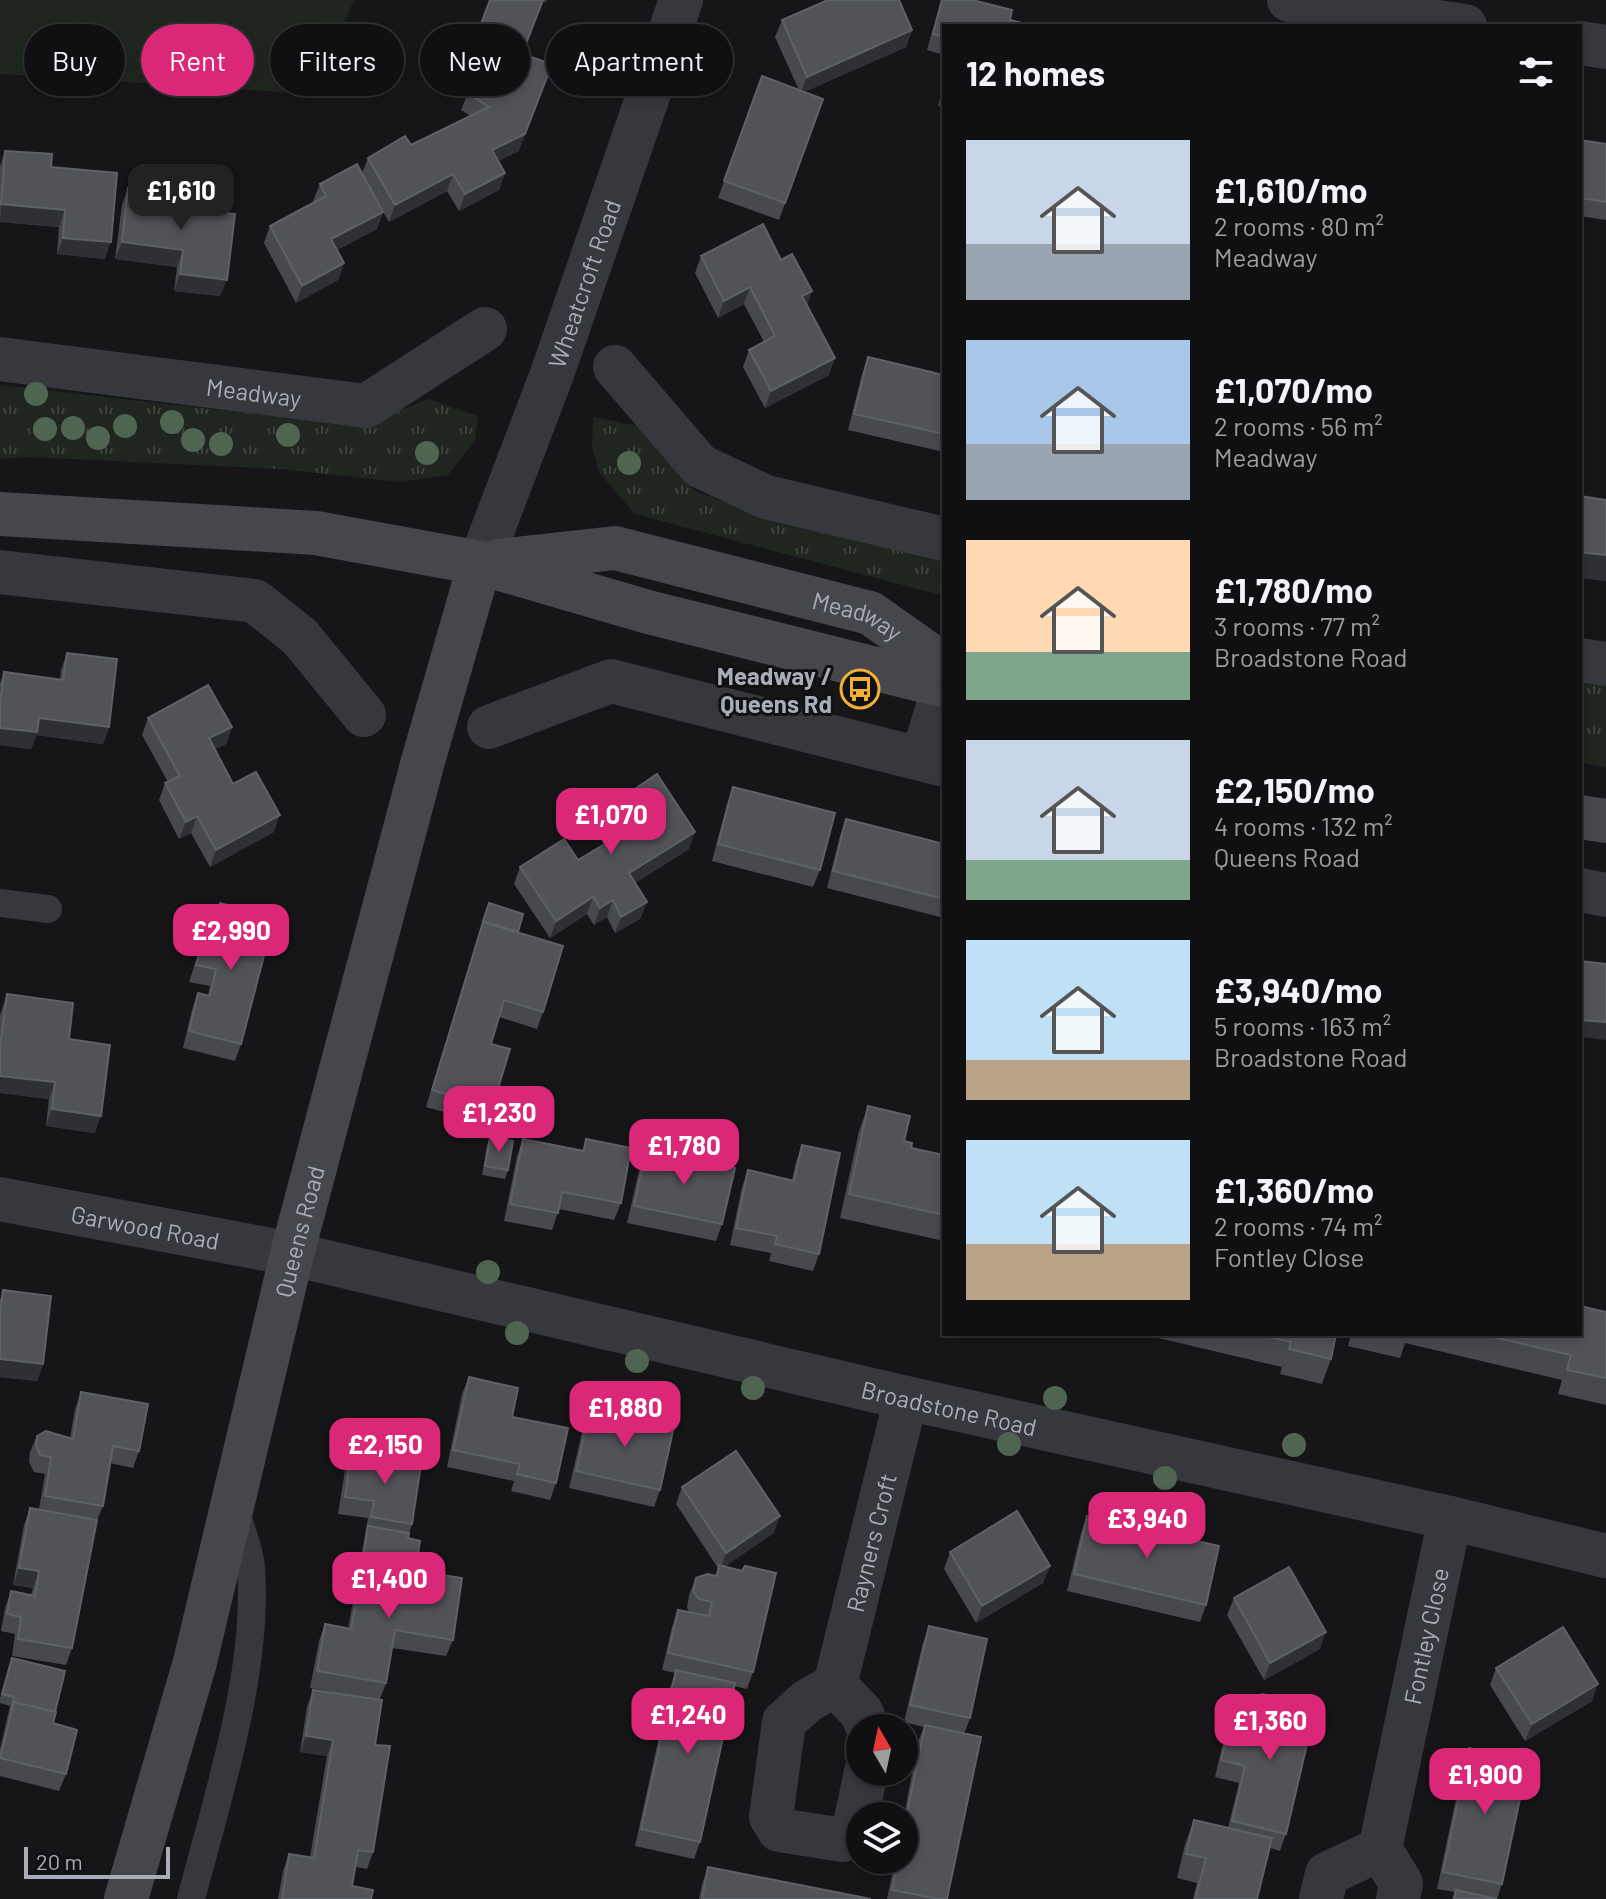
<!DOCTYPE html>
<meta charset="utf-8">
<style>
:root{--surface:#101012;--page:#1e1e20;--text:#f1f3f6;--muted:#9c9d9f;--line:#303032;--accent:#db2777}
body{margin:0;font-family:Barlow,sans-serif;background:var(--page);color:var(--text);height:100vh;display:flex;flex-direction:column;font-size:30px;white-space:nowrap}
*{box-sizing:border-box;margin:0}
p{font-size:26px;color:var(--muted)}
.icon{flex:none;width:44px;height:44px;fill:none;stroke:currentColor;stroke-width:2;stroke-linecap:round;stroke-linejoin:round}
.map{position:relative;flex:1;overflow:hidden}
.drawer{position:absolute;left:942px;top:24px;width:640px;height:1312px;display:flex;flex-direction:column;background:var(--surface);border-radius:0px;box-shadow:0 4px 12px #0003,0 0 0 2px var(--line)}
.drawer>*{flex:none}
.guide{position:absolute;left:24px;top:24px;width:760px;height:72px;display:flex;gap:16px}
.needle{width:52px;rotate:351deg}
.buttons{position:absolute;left:846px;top:1714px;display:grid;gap:16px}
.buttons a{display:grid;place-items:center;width:72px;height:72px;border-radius:50%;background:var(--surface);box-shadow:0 4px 12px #0003,0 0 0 2px var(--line);font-size:40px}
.scale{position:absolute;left:24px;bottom:20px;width:146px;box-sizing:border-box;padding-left:8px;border:4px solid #a8adb8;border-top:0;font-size:22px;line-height:28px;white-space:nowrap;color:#a8adb8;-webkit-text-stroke:6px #111113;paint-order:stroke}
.price{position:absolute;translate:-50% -68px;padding:0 18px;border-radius:16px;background:var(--accent);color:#fff;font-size:26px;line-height:52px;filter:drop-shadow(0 2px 4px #0008)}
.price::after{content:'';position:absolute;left:50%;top:48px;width:24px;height:18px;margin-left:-12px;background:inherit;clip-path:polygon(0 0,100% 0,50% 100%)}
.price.active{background:#222;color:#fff}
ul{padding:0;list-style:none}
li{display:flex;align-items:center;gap:24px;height:200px;padding:0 24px}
li span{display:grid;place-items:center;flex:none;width:224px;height:160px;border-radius:0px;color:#555}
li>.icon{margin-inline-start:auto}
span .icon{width:96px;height:96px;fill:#fffc;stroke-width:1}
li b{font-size:34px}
h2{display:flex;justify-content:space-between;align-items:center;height:96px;padding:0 24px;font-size:34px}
.chip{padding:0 28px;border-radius:36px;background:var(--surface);box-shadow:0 4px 12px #0003,0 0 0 2px var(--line);font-size:28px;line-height:72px}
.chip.active{background:var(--accent);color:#fff}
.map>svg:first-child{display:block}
</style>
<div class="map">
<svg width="1606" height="1899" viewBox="0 0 1606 1899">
<defs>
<pattern id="grass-tufts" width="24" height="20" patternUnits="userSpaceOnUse" patternTransform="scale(2)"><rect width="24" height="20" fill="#1e261f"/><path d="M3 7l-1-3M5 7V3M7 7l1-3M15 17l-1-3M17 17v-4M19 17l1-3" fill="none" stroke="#3c433d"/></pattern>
</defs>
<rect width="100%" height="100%" fill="#161618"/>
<g fill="url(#grass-tufts)">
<path d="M0,385L361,426L428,399L478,416L475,440L448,475L400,482L280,469L30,457L0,459Z"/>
<path d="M593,417L654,429L694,491L764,515L944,560V596L635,514L599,472L592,446Z"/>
<path d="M1580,681L1606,684V768L1580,762Z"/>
</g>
<path fill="#1e261f" d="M0,0H354L314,94L0,74Z"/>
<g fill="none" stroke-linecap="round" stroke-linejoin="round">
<g stroke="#37383d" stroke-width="28">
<path d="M0,903L48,909"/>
<path d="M191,1899C217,1799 259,1671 251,1568C250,1549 240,1528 235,1509"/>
</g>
<g stroke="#37383d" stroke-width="44">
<path d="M1289,0L1465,26"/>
<path d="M1580,43L1606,47"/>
<path id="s1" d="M0,359L366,406L485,329"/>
<path d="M615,367L700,466L766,497L944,539"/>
<path id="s2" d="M480,563L552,374L681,0"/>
<path d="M0,572L255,601L300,637L364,715"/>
<path d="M1580,660L1606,664"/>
<path d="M489,727L611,681L944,765"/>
<path d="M922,759L944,686"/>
<path d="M1580,890L1606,895"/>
<path id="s3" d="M0,1199L292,1254L906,1398L1450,1518L1606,1556"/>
<path d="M835,1685L861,1712L868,1728"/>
<path id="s4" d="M866,1772L854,1829L843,1840L779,1830L771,1817L784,1722L807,1701L835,1685L906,1398"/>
<path d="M1321,1899L1327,1874L1380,1849"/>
<path id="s5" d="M1398,1899L1401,1883L1380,1849L1450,1518"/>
</g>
<g stroke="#45474d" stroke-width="44">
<path d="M0,514L316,533L480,563L648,612L944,686"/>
<path id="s6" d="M498,561L615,548L870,613L944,665"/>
<path d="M1580,817L1606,821"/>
<path id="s7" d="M126,1899L195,1662L292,1254L423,761L480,563"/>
</g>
</g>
<g fill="#506452">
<circle cx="36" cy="394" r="12"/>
<circle cx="172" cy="422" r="12"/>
<circle cx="125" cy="426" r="12"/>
<circle cx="73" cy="428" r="12"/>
<circle cx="45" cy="429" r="12"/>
<circle cx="288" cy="435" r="12"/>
<circle cx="98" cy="438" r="12"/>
<circle cx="193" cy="440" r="12"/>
<circle cx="221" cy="444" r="12"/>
<circle cx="427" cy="453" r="12"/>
<circle cx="629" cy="463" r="12"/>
<circle cx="488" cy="1272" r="12"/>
<circle cx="517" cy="1333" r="12"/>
<circle cx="637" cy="1361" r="12"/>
<circle cx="753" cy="1388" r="12"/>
<circle cx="1055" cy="1398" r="12"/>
<circle cx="1009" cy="1444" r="12"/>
<circle cx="1294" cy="1445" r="12"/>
<circle cx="1165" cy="1478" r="12"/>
</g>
<g fill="#47494d">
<path d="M490,0H547L546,2L543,1L522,54L519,151L498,161L505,173L499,190L459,211L447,191L389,222L383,212L377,229L337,250L344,263L338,280L296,303L264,243L270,226L314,202L313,201L320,184L362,173L368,158L411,145L471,116L461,110L467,95L456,91Z"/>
<path d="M941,0H972L1010,20L944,26V55L927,50Z"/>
<path d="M782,20L912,30L906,47L804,92L823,99L779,220L718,198L755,93L799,90L775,37Z"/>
<path d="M944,83V107L938,106Z"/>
<path d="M1580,140L1606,144V220L1580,216Z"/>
<path d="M5,151L51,167L105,259L57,254L59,227L0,222V166Z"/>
<path d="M128,188L169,205L220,296L174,291L177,267L115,259L122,205Z"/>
<path d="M701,256L781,260L812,291L807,305L829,375L765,408L743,367L749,350L764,342L744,304L718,318L695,273Z"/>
<path d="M868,357L944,375V452L848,430L862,374Z"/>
<path d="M67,653L109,727L103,744L36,735L31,749L0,745V683L4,672L60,679L61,670Z"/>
<path d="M148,718L232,727L226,744L215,749L233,784L274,832L210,867L191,833L179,839L159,800L165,783L168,782L142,735Z"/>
<path d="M733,787L820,870L813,887L712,861L727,804Z"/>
<path d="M616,802L689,849L635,883L647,902L640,919L615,933L607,917L594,925L587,914L550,938L514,884L520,867L578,860L621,835L609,818Z"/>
<path d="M846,819L944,844V918L827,888L840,836Z"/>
<path d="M220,903L241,1044L235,1061L183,1048L192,1010L198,993L208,995L210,986L189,982L204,936L209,937Z"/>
<path d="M489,903L517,932L543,1012L537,1029L499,1017L491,1044L492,1108L486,1124L426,1107Z"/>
<path d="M7,994L69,1039L95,1133L46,1126L49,1099L0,1093V1015Z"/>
<path d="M868,1106L911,1148L944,1155V1241L840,1218L859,1131Z"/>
<path d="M490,1137L508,1170L505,1179L482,1175L487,1146Z"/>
<path d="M523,1139L582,1151L586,1139L621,1203L614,1220L559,1209L552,1230L504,1221L517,1156Z"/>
<path d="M802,1145L819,1254L813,1271L769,1261L771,1253L730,1245L742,1187L748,1170L792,1180L796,1162Z"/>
<path d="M646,1149L722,1224L716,1241L627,1223L640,1166Z"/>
<path d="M3,1290L43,1364L37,1381L0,1377V1300Z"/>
<path d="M1606,1312V1405L1558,1394L1562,1380L1405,1343L1400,1358L1348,1346L1351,1334H1580Z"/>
<path d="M1124,1334H1146L1144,1338Z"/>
<path d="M1155,1334H1336L1331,1359L1322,1384L1280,1374L1282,1367L1154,1337Z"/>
<path d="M469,1377L512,1417L556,1483L550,1500L511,1491L514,1481L447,1467L462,1394Z"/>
<path d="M81,1392L139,1451L133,1468L110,1463L103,1506L96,1523L72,1648L66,1665L12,1656L15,1634L1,1631L5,1608L11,1591L31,1595L33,1588L13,1585L24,1525L30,1508L39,1509L45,1474L34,1472L29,1462L30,1452L37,1436L70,1438L75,1409Z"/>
<path d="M590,1408L660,1490L654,1507L569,1488L584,1424Z"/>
<path d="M351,1454L412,1524L408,1538L415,1571L453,1640L446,1656L392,1648L386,1683L380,1699L375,1745L373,1852L367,1869L355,1867L352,1886L371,1899H278L283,1871L289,1854L310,1857L327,1756L300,1752L307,1707L313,1690L354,1696L310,1688L319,1641L325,1624L348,1629L357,1579L368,1518L338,1514L345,1470Z"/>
<path d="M682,1487L774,1533L725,1566L753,1672L747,1689L734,1686L700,1842L694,1859L635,1846L670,1687L676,1673L662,1670L672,1627L678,1610L690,1612L687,1608L689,1595L696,1578L715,1576L718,1568L676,1504Z"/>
<path d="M1087,1516L1206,1605L1200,1622L1067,1591L1081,1533Z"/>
<path d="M950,1552L1050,1566L1043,1583L976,1623L944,1569Z"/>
<path d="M1234,1598L1320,1649L1264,1680L1227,1615Z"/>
<path d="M929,1626L970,1718L964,1734L947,1899H887L895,1860H904V1816L918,1742L924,1727L904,1722L923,1643Z"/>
<path d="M12,1658L55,1712L53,1723L66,1774L59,1791L0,1776V1749L10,1706L0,1703V1698Z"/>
<path d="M1496,1668L1592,1701L1525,1741L1490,1685Z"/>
<path d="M1262,1694L1286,1834L1280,1851L1270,1848L1257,1899H1193L1197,1883L1177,1878L1185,1844L1194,1820L1228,1828L1239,1783L1215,1777L1223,1743L1230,1726L1252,1731L1256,1711Z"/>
<path d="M1469,1748L1502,1884L1497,1899H1452L1455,1892L1437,1889L1463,1765Z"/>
<path d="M708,1867L871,1899H699L702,1884Z"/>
</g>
<g fill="#2f3033">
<path d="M912,30L906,47L800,94L807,77Z"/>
<path d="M552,64L519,151L486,167L492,150Z"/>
<path d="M505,173L499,190L459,211L465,194Z"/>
<path d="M453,174L447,191L389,222L395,205Z"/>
<path d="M1,204L65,210L59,227L0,222Z"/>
<path d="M383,212L377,229L325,256L331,239Z"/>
<path d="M63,238L111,242L105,259L57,254Z"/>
<path d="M122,242L183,250L177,267L115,259Z"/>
<path d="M344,263L338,280L296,303L302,286Z"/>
<path d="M180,274L227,280L220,296L174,291Z"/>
<path d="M750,287L744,304L718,318L724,301Z"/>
<path d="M812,291L806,308L802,296Z"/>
<path d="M835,358L829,375L765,408L771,391Z"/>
<path d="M1580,552L1606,555V581L1580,578Z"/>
<path d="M39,718L109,727L103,744L36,735L31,749L0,745V728Z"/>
<path d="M232,727L226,744L203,755L209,738Z"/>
<path d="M280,815L274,832L210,867L216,850Z"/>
<path d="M197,816L191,833L179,839L186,822Z"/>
<path d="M695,832L689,849L623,890L629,873Z"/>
<path d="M593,897L587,914L550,938L556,921Z"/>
<path d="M613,900L607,917L594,925L600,908Z"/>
<path d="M647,902L640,919L615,933L621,917Z"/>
<path d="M1580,1020L1606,1022V1040L1580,1037Z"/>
<path d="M0,1076L55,1082L49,1099L0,1093Z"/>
<path d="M52,1109L101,1116L95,1133L46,1126Z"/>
<path d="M0,1359L43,1364L37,1381L0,1377Z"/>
<path d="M780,1516L774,1533L720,1570L726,1553Z"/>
<path d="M1050,1566L1043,1583L976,1623L982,1606Z"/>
<path d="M19,1568L39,1571L33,1588L13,1585Z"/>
<path d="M1326,1632L1320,1649L1264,1680L1270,1663Z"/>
<path d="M1598,1684L1592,1701L1525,1741L1532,1724Z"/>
<path d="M306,1736L333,1740L327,1756L300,1752Z"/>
</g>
<g fill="#525359" stroke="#5f6168" stroke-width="2">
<path d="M490,0H543L522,54L552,64L525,134L492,150L505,173L465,194L453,174L395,205L368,158L405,136L411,145L489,107L467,93L476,79L462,74Z"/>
<path d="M828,0H899L912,30L807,77L782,20Z"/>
<path d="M942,0H972L1012,10L1010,20L1035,26H944V36L933,34Z"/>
<path d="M762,76L823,99L785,203L724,181Z"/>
<path d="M1580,140L1606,144V202L1580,198Z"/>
<path d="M5,151L52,154L51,167L117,173L111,242L63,238L65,210L1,204Z"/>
<path d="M357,164L383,212L331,239L344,263L302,286L270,226L326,196L320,184Z"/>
<path d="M128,188L171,194L169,205L235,214L227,280L180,274L183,250L122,242Z"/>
<path d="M763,224L781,260L792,254L812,291L802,296L835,358L771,391L749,350L775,336L750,287L724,301L701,256Z"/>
<path d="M868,357L944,375V434L854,414Z"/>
<path d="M1580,496L1606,500V555L1580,552Z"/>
<path d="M67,653L117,659L109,727L39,718L37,732L0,728V704L4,672L63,680Z"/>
<path d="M208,685L232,727L209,738L233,784L256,772L280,815L216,850L197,816L186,822L165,783L180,776L148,718Z"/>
<path d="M657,774L695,832L629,873L647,902L621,917L613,900L600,908L593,897L556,921L520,867L564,839L578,860L633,827L616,802Z"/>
<path d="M733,787L835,813L820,870L718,844Z"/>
<path d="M846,819L944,844V899L833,871Z"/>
<path d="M220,903L274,917L241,1044L189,1031L198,993L210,996L216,969L196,965L204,936L211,937Z"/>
<path d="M489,903L523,914L518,932L483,921Z"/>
<path d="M483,922L563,946L543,1012L504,1000L491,1044L510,1049L492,1108L432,1090Z"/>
<path d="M1580,961L1606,964V1022L1580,1020Z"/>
<path d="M7,994L73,1003L69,1039L110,1045L101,1116L52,1109L55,1082L0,1076V1046Z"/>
<path d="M868,1106L910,1116L904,1141L912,1143L911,1148L944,1155V1215L849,1194Z"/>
<path d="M490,1137L513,1141L508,1170L485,1166Z"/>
<path d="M523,1139L584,1151L586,1139L631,1148L621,1203L562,1192L558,1213L510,1204Z"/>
<path d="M802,1145L840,1153L819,1254L775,1244L777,1236L736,1228L748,1170L794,1181Z"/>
<path d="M646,1149L735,1168L722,1224L634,1206Z"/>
<path d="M3,1290L51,1296L43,1364L0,1359V1314Z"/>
<path d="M1580,1306L1606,1312V1378L1567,1370L1571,1355L1480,1334H1580Z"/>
<path d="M1256,1334H1336L1331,1359L1289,1349L1291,1342Z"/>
<path d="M469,1377L518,1388L512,1417L568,1428L556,1483L517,1474L520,1464L453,1450Z"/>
<path d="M81,1392L148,1404L139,1451L113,1446L103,1506L45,1496L51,1457L40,1455L36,1445L37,1436L46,1431L73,1439Z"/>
<path d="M590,1408L674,1426L660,1490L576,1471Z"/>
<path d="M736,1451L780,1516L726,1553L682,1487Z"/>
<path d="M351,1454L421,1464L412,1524L371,1517L374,1501L345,1497Z"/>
<path d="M30,1508L97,1520L72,1648L18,1639L21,1617L7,1614L11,1591L35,1596L39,1571L19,1568Z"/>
<path d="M1017,1511L1050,1566L982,1606L950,1552Z"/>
<path d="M1087,1516L1219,1546L1206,1605L1074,1574Z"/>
<path d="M368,1526L409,1533L408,1538L420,1541L415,1571L364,1563L361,1571Z"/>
<path d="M364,1563L462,1578L453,1640L395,1630L386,1683L317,1671L325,1624L351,1629Z"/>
<path d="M719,1565L742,1571L745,1566L776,1573L753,1672L668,1653L678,1610L709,1616L712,1602L699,1599L693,1591L696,1578L707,1574L717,1576Z"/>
<path d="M1289,1567L1326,1632L1270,1663L1234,1598Z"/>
<path d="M929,1626L987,1639L970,1718L910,1705Z"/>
<path d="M1563,1627L1598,1684L1532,1724L1496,1668Z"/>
<path d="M12,1658L65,1671L55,1712L14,1702L11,1711L14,1697L2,1694Z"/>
<path d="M676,1670L735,1683L700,1842L641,1829Z"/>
<path d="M313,1690L382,1700L375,1745L390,1746L373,1852L358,1850L352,1886L373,1890L371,1899H282L289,1854L314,1858L333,1740L306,1736Z"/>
<path d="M1262,1694L1316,1706L1286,1834L1232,1821L1245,1766L1221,1760L1230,1726L1254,1731Z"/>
<path d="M14,1702L56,1712L53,1723L77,1730L66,1774L0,1758Z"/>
<path d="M925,1725L981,1737L947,1899H939L892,1890L898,1860H904V1828Z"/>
<path d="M1469,1748L1528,1761L1502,1884L1443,1872Z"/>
<path d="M1194,1820L1272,1838L1257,1899H1195L1206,1858L1186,1854Z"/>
<path d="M708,1867L871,1899H702Z"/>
<path d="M1456,1890L1497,1899H1454Z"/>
</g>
<defs>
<symbol id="bus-ring" viewBox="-11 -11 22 22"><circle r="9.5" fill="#111113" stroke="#f2b134" stroke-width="1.5"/><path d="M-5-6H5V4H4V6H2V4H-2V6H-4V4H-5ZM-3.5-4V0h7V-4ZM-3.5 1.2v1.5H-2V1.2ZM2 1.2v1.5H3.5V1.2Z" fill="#f2b134"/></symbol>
</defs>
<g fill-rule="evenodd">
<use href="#bus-ring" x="838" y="667" width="44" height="44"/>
</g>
<g text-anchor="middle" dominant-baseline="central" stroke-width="6" stroke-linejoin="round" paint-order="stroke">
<g font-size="24" fill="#a8adb8" stroke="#111113">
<text stroke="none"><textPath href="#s2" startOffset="298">Wheatcroft Road</textPath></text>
<text stroke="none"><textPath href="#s1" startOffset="256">Meadway</textPath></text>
<text stroke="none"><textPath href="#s6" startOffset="370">Meadway</textPath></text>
<text stroke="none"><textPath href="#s3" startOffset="148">Garwood Road</textPath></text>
<text stroke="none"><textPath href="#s7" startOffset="690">Queens Road</textPath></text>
<text stroke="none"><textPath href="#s3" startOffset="972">Broadstone Road</textPath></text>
<text stroke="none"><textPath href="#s4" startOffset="460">Rayners Croft</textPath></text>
<text stroke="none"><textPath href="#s5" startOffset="274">Fontley Close</textPath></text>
</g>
<g font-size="24" font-weight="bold" fill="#a8adb8" stroke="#111113" text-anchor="end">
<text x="832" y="675">Meadway /<tspan x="832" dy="28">Queens Rd</tspan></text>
</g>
</g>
</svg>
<div class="buttons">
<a><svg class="needle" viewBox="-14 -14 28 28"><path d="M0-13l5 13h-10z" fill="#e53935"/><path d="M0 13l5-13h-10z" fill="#9c9d9f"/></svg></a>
<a><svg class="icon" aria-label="layers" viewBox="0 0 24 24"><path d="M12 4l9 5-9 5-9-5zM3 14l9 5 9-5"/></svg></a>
</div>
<div class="scale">20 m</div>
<b class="price active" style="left:181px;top:232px">£1,610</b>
<b class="price" style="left:611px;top:856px">£1,070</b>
<b class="price" style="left:231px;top:972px">£2,990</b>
<b class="price" style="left:499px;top:1154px">£1,230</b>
<b class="price" style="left:684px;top:1187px">£1,780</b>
<b class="price" style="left:625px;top:1449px">£1,880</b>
<b class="price" style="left:385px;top:1486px">£2,150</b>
<b class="price" style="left:1147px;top:1560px">£3,940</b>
<b class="price" style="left:389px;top:1620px">£1,400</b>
<b class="price" style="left:688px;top:1756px">£1,240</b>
<b class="price" style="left:1270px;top:1762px">£1,360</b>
<b class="price" style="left:1485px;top:1816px">£1,900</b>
<div class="guide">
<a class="chip">Buy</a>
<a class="chip active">Rent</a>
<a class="chip">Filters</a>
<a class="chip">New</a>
<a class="chip">Apartment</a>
</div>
<section class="drawer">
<h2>12 homes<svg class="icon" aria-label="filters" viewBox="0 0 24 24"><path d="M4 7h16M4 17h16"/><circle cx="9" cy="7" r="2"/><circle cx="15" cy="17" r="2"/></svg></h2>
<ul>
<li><span style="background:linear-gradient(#c9d6e8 65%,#9aa5b1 0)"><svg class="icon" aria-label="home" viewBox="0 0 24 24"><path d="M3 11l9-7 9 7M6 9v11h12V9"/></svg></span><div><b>£1,610/mo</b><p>2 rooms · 80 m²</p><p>Meadway</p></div></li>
<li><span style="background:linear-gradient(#a9c7e8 65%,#9aa5b1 0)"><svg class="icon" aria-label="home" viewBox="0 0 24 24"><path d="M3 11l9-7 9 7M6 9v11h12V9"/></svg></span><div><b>£1,070/mo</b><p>2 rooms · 56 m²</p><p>Meadway</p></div></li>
<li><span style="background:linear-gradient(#ffd9b3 70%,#7fa58c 0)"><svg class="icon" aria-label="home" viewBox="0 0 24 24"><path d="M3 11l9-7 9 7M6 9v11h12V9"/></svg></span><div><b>£1,780/mo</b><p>3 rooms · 77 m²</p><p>Broadstone Road</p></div></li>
<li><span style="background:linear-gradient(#c9d6e8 75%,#7fa58c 0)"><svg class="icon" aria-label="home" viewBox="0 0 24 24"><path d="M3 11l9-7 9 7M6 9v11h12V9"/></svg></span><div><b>£2,150/mo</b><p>4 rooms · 132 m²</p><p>Queens Road</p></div></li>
<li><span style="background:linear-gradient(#bfe0f5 75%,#b9a48a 0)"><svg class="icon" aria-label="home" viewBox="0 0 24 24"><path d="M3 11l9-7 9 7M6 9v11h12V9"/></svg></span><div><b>£3,940/mo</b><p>5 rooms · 163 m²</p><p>Broadstone Road</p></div></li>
<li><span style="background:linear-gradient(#bfe0f5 65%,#b9a48a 0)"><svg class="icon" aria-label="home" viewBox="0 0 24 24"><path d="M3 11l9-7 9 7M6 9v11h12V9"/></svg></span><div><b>£1,360/mo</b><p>2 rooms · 74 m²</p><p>Fontley Close</p></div></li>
</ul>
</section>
</div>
